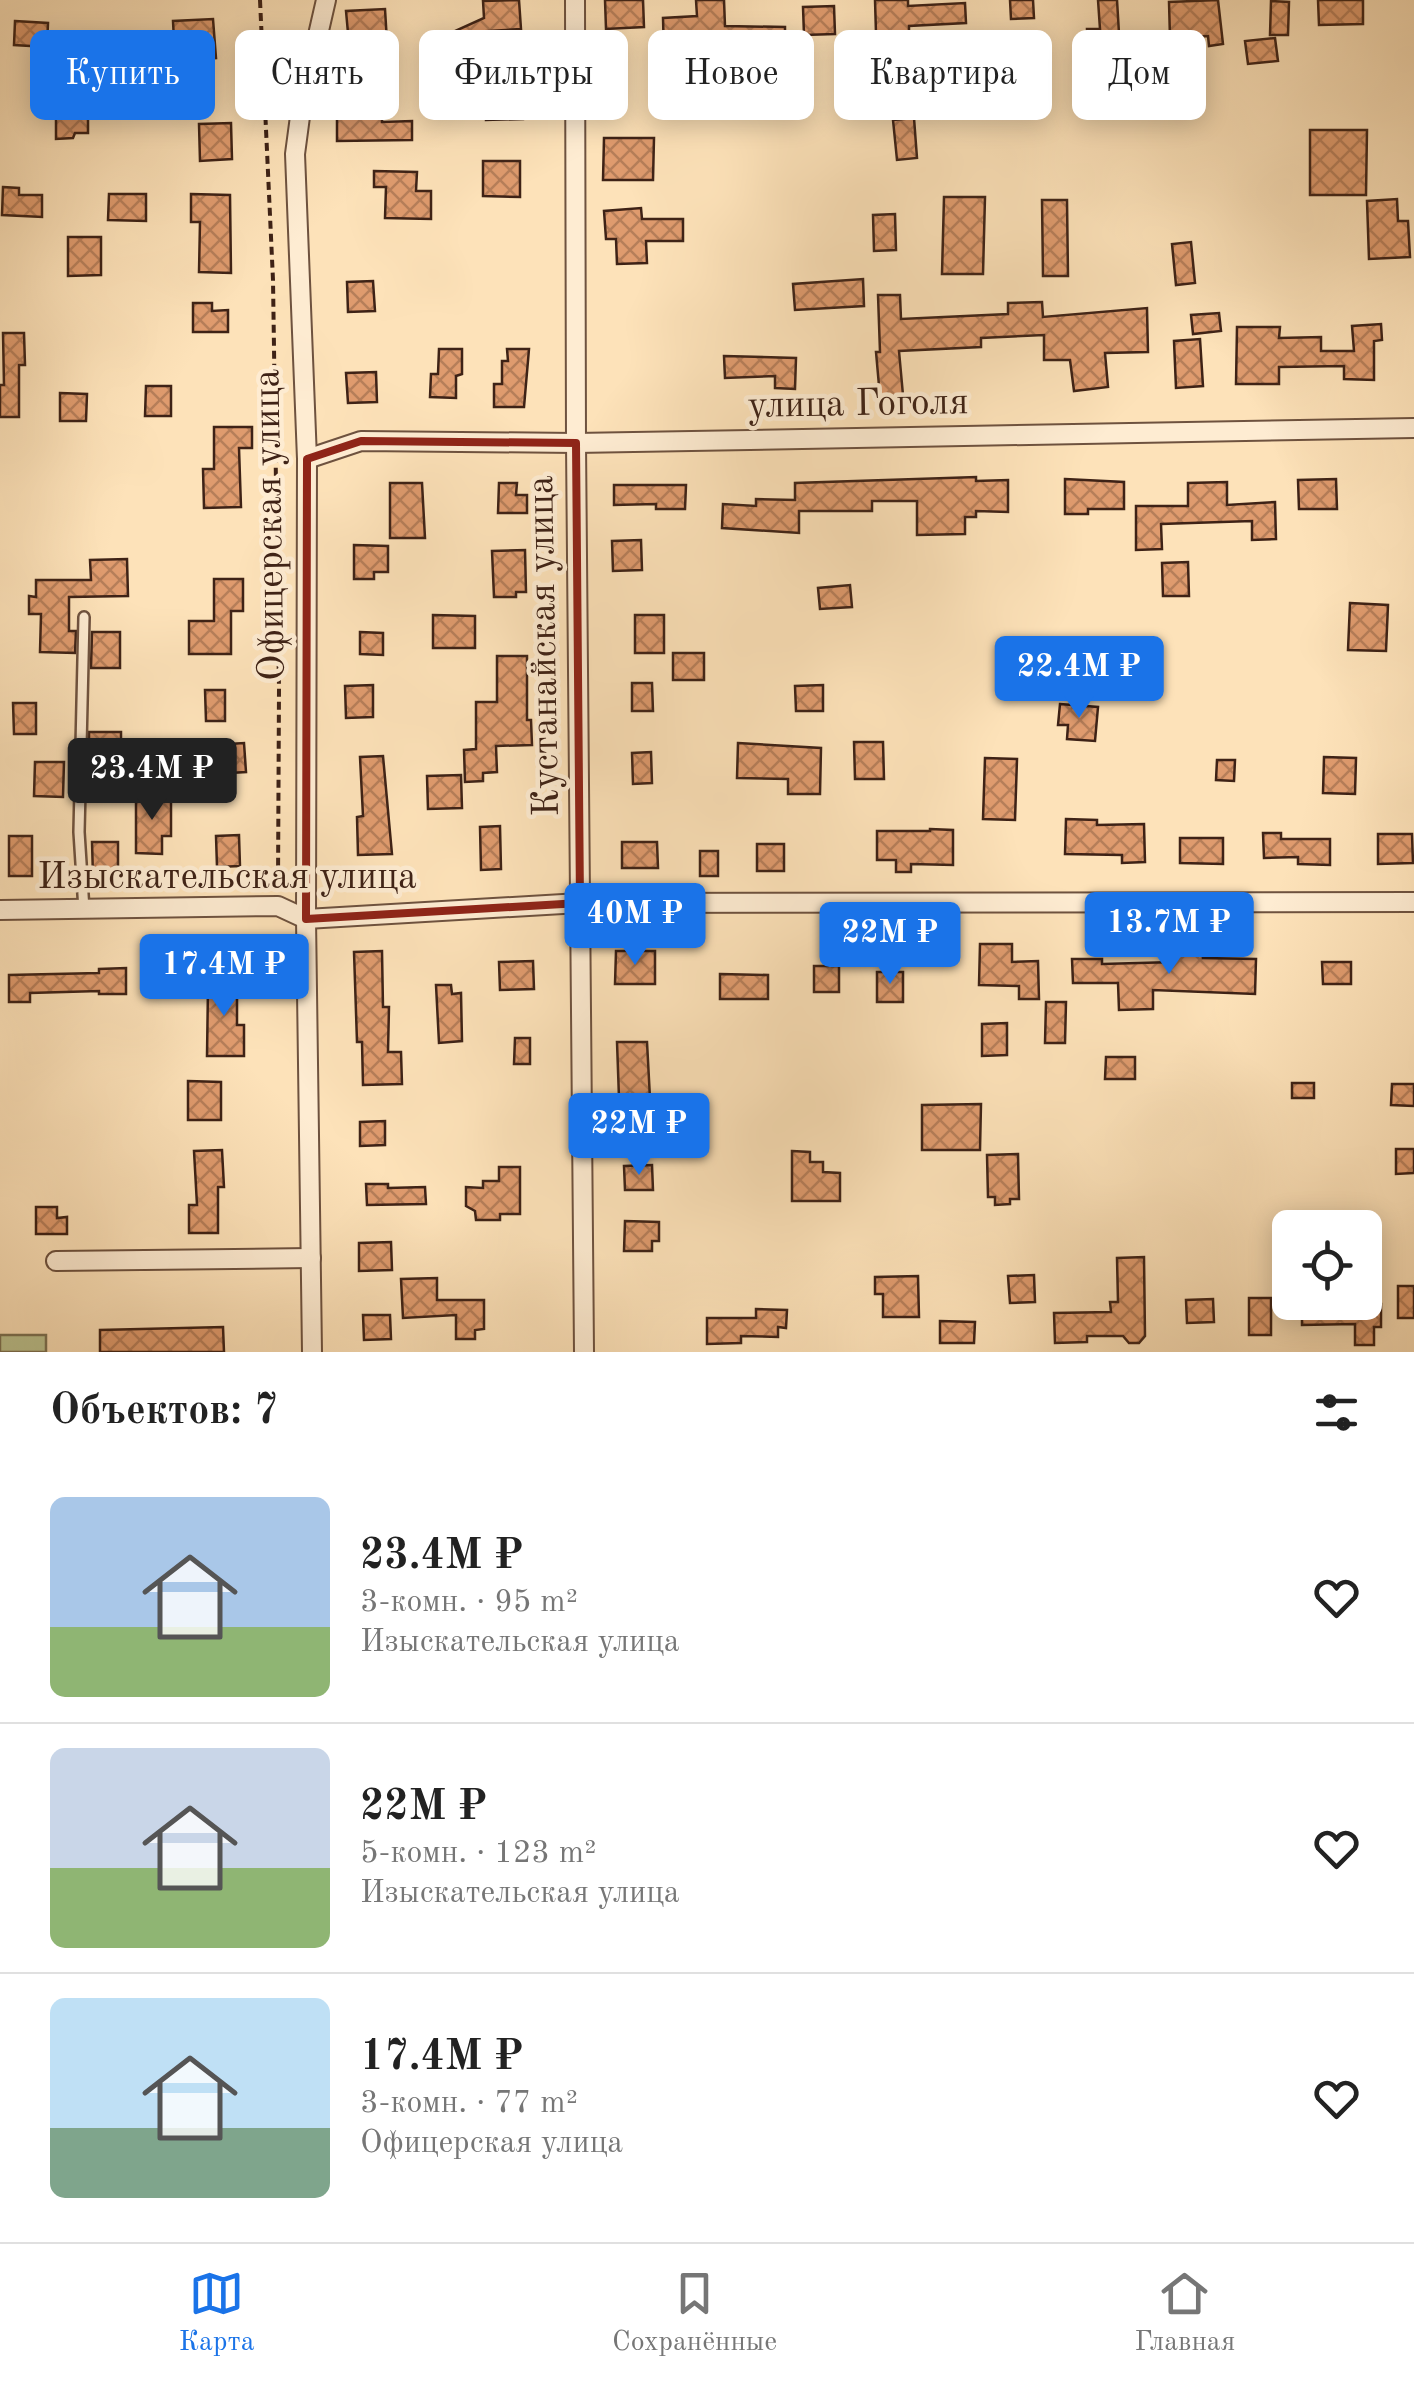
<!DOCTYPE html>
<html lang="ru">
<meta charset="utf-8">
<style>
:root{--surface:#fff;--page:#f6f6f6;--text:#222;--muted:#767676;--line:#e0e0e0;--accent:#1a73e8}
body{margin:0;font-family:"Old Standard TT",serif;background:var(--page);color:var(--text);height:100vh;display:flex;flex-direction:column;font-size:38px;white-space:nowrap}
*{box-sizing:border-box;margin:0}
p{font-size:32px;color:var(--muted)}
.icon{flex:none;width:55px;height:55px;fill:none;stroke:currentColor;stroke-width:2;stroke-linecap:round;stroke-linejoin:round}
.map{position:relative;height:1352px;overflow:hidden}
.sheet{display:flex;flex-direction:column;background:var(--surface);flex:1}
.sheet>*{flex:none}
.guide{position:absolute;left:30px;top:30px;width:1355px;height:90px;display:flex;gap:20px}
.buttons{position:absolute;left:1272px;top:1210px;display:grid;gap:20px}
.buttons a{display:grid;place-items:center;width:110px;height:110px;border-radius:15px;background:var(--surface);box-shadow:0 5px 25px #0003;font-size:50px}
.price{position:absolute;translate:-50% -85px;padding:0 22px;border-radius:10px;background:var(--accent);color:#fff;font-size:32px;line-height:65px;filter:drop-shadow(0 2px 5px #0008)}
.price::after{content:'';position:absolute;left:50%;top:60px;width:30px;height:22px;margin-left:-15px;background:inherit;clip-path:polygon(0 0,100% 0,50% 100%)}
.price.active{background:#222;color:#fff}
ul{padding:0;list-style:none}
li{display:flex;align-items:center;gap:30px;height:250px;padding:0 50px}
li+li{border-top:2px solid var(--line)}
li span{display:grid;place-items:center;flex:none;width:280px;height:200px;border-radius:15px;color:#555}
li>.icon{margin-inline-start:auto}
span .icon{width:120px;height:120px;fill:#fffc;stroke-width:1}
li b{font-size:42px}
h2{display:flex;justify-content:space-between;align-items:center;height:120px;padding:0 50px;font-size:42px}
.pill{padding:0 35px;border-radius:15px;background:var(--surface);box-shadow:0 5px 25px #0003;font-size:35px;line-height:90px}
.pill.active{background:var(--accent);color:#fff}
.tab-bar{display:flex;justify-content:space-around;align-items:center;height:140px;border-top:2px solid var(--line);background:var(--surface);font-size:28px;color:var(--muted)}
.tab-bar a{display:grid;justify-items:center;gap:5px}
.tab-bar .active{color:var(--accent)}
.map>svg:first-child{display:block}
</style>
<div class="map">
<svg width="1414" height="1352" viewBox="0 0 1414 1352">
<defs>
<pattern id="building-cross-hatch" width="8" height="8" patternUnits="userSpaceOnUse" patternTransform="scale(2.5)"><rect width="8" height="8" fill="#df9b6e"/><path d="M0 0l8 8M0 8l8-8" fill="none" stroke="#b67e59"/></pattern>
</defs>
<rect width="100%" height="100%" fill="#fde2b9"/>
<filter id="stains"><feTurbulence type="fractalNoise" baseFrequency=".002" numOctaves="4"/><feColorMatrix values="0 0 0 0 .2 0 0 0 0 .09 0 0 0 0 .02 0 0 0 .5 -.17"/></filter>
<radialGradient id="worn" r=".72"><stop offset=".6" stop-color="#630" stop-opacity="0"/><stop offset="1" stop-color="#630" stop-opacity=".3"/></radialGradient>
<rect fill="#bcc491" stroke="#7d7354" stroke-width="2.5" x="0" y="1335" width="46" height="17"/>
<g fill="url(#building-cross-hatch)" stroke="#3e2216" stroke-width="2.5">
<path d="M519,0L521,29L455,33V31L484,18L483,1Z"/>
<path d="M605,0H643L644,27L606,29Z"/>
<path d="M696,0H724L725,26L785,27V58L702,60V54L664,55L663,18L697,16Z"/>
<path d="M875,0H908V6L965,3L966,23L909,26V32L876,33Z"/>
<path d="M1010,0H1033L1034,18L1011,19Z"/>
<path d="M1098,0H1117L1119,33H1148L1147,55L1088,54L1087,29H1100Z"/>
<path d="M1218,0L1223,44L1209,46L1208,36L1170,38L1169,2Z"/>
<path d="M1318,0H1363V24L1319,25Z"/>
<path d="M1271,1L1289,2L1288,35H1270Z"/>
<path d="M834,6L835,34L804,35L803,7Z"/>
<path d="M385,9L387,42H383L376,82L352,78L357,44H349L346,11Z"/>
<path d="M213,19L216,58L175,61L173,21Z"/>
<path d="M15,21L48,23L47,47L14,45Z"/>
<path d="M1275,38L1278,61L1248,64L1245,41Z"/>
<path d="M855,68H875L876,99H855Z"/>
<path d="M486,81H523V119L486,120Z"/>
<path d="M348,104H382V122L412,121V140L337,141V118H348Z"/>
<path d="M77,109V118L88,117V133H75L73,138L56,139V110Z"/>
<path d="M914,118L917,158L897,160L893,120Z"/>
<path d="M231,123L232,159L200,161L199,124Z"/>
<path d="M1310,130H1367L1366,195H1310Z"/>
<path d="M604,138H654L653,180H603Z"/>
<path d="M483,161H520V197L483,196Z"/>
<path d="M374,171L417,172L416,191H431V219L385,218L386,187H374Z"/>
<path d="M3,187L19,188V195H42V217L2,215Z"/>
<path d="M109,194H146V221L108,220Z"/>
<path d="M191,194L230,195L231,273L199,272L200,222H191Z"/>
<path d="M944,197H985L983,274H942Z"/>
<path d="M1397,199L1398,221H1408L1410,257L1369,259L1367,201Z"/>
<path d="M1042,200H1067L1068,276H1043Z"/>
<path d="M641,208L642,219H683V241H646L647,263L617,264L616,239H606L604,211Z"/>
<path d="M895,214L896,250L874,251L873,215Z"/>
<path d="M68,237H101V275L68,276Z"/>
<path d="M1191,242L1195,283L1176,285L1172,244Z"/>
<path d="M863,279L864,306L795,310L793,284Z"/>
<path d="M373,281L375,311L348,312L347,282Z"/>
<path d="M878,295H900L901,319L1008,314V303L1042,302L1043,317L1147,308L1148,352L1105,353L1108,387L1074,391L1070,360H1044V335L981,338V347L899,351L903,395L880,397L876,352H880Z"/>
<path d="M193,303H212V311L228,310V332H193Z"/>
<path d="M1219,313L1221,331L1193,334L1191,315Z"/>
<path d="M1381,324L1382,340L1374,341V380L1344,379V366L1279,367V384H1236L1237,327H1280L1279,338L1321,337V351H1354L1352,326Z"/>
<path d="M3,333H24L25,365H19V417H0V385H4Z"/>
<path d="M1200,339L1203,386L1176,388L1174,341Z"/>
<path d="M439,349H462V374L456,376V398L430,397L431,374H438Z"/>
<path d="M507,349H529L524,407H494V384H502V361H508Z"/>
<path d="M724,356L796,358L795,389L775,388V376L725,378Z"/>
<path d="M376,372L377,402L348,403L346,373Z"/>
<path d="M146,386H171V416H145Z"/>
<path d="M60,393L87,394L86,421H60Z"/>
<path d="M214,427H252V448H239L241,507L204,508L203,469H214Z"/>
<path d="M976,477V481L1008,480V512L976,511V517H965V534L917,535V501H872V511H799V533L722,528L723,504L756,506V499L795,500V483Z"/>
<path d="M1065,479L1124,482V509H1088V514H1065Z"/>
<path d="M1336,479L1337,509H1299L1298,480Z"/>
<path d="M1227,482V505L1275,502L1276,539L1252,540V521L1161,524L1162,549L1136,550V506H1188V483Z"/>
<path d="M390,483H422L425,538H390Z"/>
<path d="M499,483H517L516,495H527V513H498Z"/>
<path d="M614,485H686L685,509H656V504L614,505Z"/>
<path d="M641,540L642,570L613,571L612,541Z"/>
<path d="M354,545L388,546V572H374V579H354Z"/>
<path d="M525,550L526,592H516V597H494L492,551Z"/>
<path d="M127,559L128,596L69,597V631H76L75,653L40,652L41,614H29V596L36,597V580H91L90,560Z"/>
<path d="M1188,562L1189,596H1163L1162,563Z"/>
<path d="M214,579H243V611H231V654H189V621H214Z"/>
<path d="M850,585L852,607L820,609L818,588Z"/>
<path d="M1350,603L1388,605L1386,651L1348,650Z"/>
<path d="M433,615L475,616V648H433Z"/>
<rect x="635" y="615" width="29" height="38"/>
<path d="M92,632H120V668H91Z"/>
<path d="M360,632L383,633V655L360,654Z"/>
<rect x="673" y="653" width="31" height="27"/>
<path d="M497,656H527V720H531L532,745L496,746L497,772L483,773V781L465,782L464,750L476,749V702H497Z"/>
<path d="M632,683H652L653,711H632Z"/>
<path d="M373,685V717L346,718L345,686Z"/>
<path d="M823,685V711H796L795,686Z"/>
<path d="M205,690H225V721H206Z"/>
<path d="M13,703H36V734H14Z"/>
<path d="M1060,704L1098,707L1095,741L1067,739L1068,725H1058Z"/>
<rect x="89" y="732" width="32" height="39"/>
<path d="M854,742H883L884,779H855Z"/>
<path d="M244,743L246,772L213,774L212,745Z"/>
<path d="M738,743L821,748L820,794H788V779L737,778Z"/>
<path d="M651,752L652,783L633,784L632,753Z"/>
<path d="M383,756L392,854L358,855L357,817L363,816L360,757Z"/>
<path d="M1324,757L1356,758L1355,794L1323,793Z"/>
<path d="M985,758L1017,759L1015,820L983,819Z"/>
<path d="M1217,760H1235L1234,781L1216,780Z"/>
<path d="M35,762H64L63,797L34,796Z"/>
<path d="M461,775L462,808L428,809L427,776Z"/>
<path d="M136,796H171V836H162V854L136,853Z"/>
<path d="M1066,819L1097,820V825L1144,824L1145,862L1122,863V855L1065,854Z"/>
<path d="M500,826L501,869L481,870L480,827Z"/>
<path d="M930,829L953,830V865L911,864V872H896V860H877V831H930Z"/>
<path d="M1263,833H1281V839H1330V865L1298,864V857L1264,858Z"/>
<path d="M1378,834H1412L1413,863L1378,864Z"/>
<path d="M239,835L240,866L217,867L216,836Z"/>
<rect x="9" y="836" width="23" height="40"/>
<path d="M1180,838H1223V864L1180,863Z"/>
<path d="M92,842H118V876H93Z"/>
<path d="M622,842H657L658,868H622Z"/>
<rect x="757" y="844" width="27" height="27"/>
<rect x="700" y="851" width="18" height="25"/>
<path d="M980,944H1012V962L1038,961L1039,999H1019V986L979,985Z"/>
<path d="M382,951L383,1007H389L388,1052H401L402,1084L363,1085L362,1042H357L354,952Z"/>
<path d="M616,951H655V984H615Z"/>
<path d="M1174,952H1203V958L1256,959L1255,994L1153,990V1009L1119,1010L1118,983H1073L1072,959H1102V964L1174,962Z"/>
<path d="M533,961L534,989L500,990L499,962Z"/>
<path d="M1322,962H1351V984H1323Z"/>
<rect x="814" y="966" width="25" height="26"/>
<path d="M126,968V994H99V991L30,993V1002H9V975L99,973V969Z"/>
<path d="M237,972V1025H244V1056H207L208,987H219V973Z"/>
<rect x="877" y="972" width="26" height="30"/>
<path d="M720,974L768,975V999H720Z"/>
<path d="M436,985H451L452,994L461,993L462,1041L439,1043Z"/>
<path d="M1046,1002H1066L1065,1043H1045Z"/>
<path d="M1007,1023V1055L982,1056V1024Z"/>
<path d="M515,1038H530V1064H514Z"/>
<path d="M617,1042H647L651,1117H640V1126H620Z"/>
<path d="M1106,1057H1135V1079H1105Z"/>
<path d="M188,1081L221,1082V1120H188Z"/>
<rect x="1292" y="1083" width="22" height="15"/>
<path d="M1392,1084H1414V1106L1391,1105Z"/>
<path d="M981,1104L980,1150H922V1105Z"/>
<path d="M385,1121V1145L360,1146V1122Z"/>
<path d="M1396,1149H1414V1173L1396,1174Z"/>
<path d="M222,1150L224,1187H218V1233H189V1205H197L194,1151Z"/>
<path d="M792,1151L810,1152V1162H823V1172L840,1173V1201H792Z"/>
<path d="M1018,1154L1019,1199H1010V1204L995,1205V1197H988L987,1155Z"/>
<path d="M652,1165L653,1190H625L624,1166Z"/>
<path d="M499,1167H520V1214H500V1220H476L475,1211L466,1206V1187L483,1188V1181H499Z"/>
<path d="M366,1184H388V1188L425,1187L426,1204L367,1205Z"/>
<path d="M36,1207H57V1218L67,1217V1234H36Z"/>
<path d="M625,1221L659,1222V1241H652V1251H624Z"/>
<path d="M391,1242L392,1270L359,1271V1243Z"/>
<path d="M1144,1257L1145,1336L1139,1343H1129L1123,1336H1087V1342L1055,1343L1054,1313L1111,1312L1110,1302H1118L1117,1258Z"/>
<path d="M1034,1275L1035,1302L1010,1303L1008,1276Z"/>
<path d="M918,1276L919,1317H883V1294H875V1277Z"/>
<path d="M437,1278V1300H484V1329L475,1330V1339H456V1315L403,1318L401,1279Z"/>
<rect x="1398" y="1286" width="16" height="32"/>
<rect x="1249" y="1298" width="22" height="37"/>
<path d="M1213,1299L1214,1322L1187,1323L1186,1300Z"/>
<path d="M1302,1302L1381,1304V1327H1374V1345H1355V1324L1302,1325Z"/>
<path d="M756,1309L787,1310L786,1328L778,1327V1337L741,1336V1343L707,1344V1318H756Z"/>
<path d="M363,1315H390L391,1339L364,1340Z"/>
<path d="M940,1321L975,1322L974,1343H940Z"/>
<path d="M223,1327L224,1352H100V1330Z"/>
</g>
<g fill="none" stroke-linecap="round" stroke-linejoin="round">
<defs>
<path id="lane" d="M84,910L79,832L84,617"/>
<g id="street">
<path d="M575,0L576,443L584,1352"/>
<path d="M307,459L361,441L576,443L1414,428"/>
<path d="M0,910L278,906L306,919L580,903L1414,902"/>
<path d="M56,1261L311,1258"/>
<path d="M312,1352L306,919L307,459L295,154L301,109L326,0"/>
</g>
</defs>
<use href="#lane" stroke="#6e523f" stroke-width="14"/>
<use href="#street" stroke="#6e523f" stroke-width="22"/>
<path stroke="#3e2216" stroke-width="4" stroke-dasharray="8 5" stroke-linecap="butt" d="M260,0L273,280L279,688L278,886"/>
<use href="#lane" stroke="#feecd2" stroke-width="9"/>
<use href="#street" stroke="#feecd2" stroke-width="18"/>
</g>
<path fill="none" stroke="#8f2418" stroke-width="8" stroke-linejoin="round" d="M361,441L576,443L580,903L306,919L307,459Z"/>
<g text-anchor="middle" dominant-baseline="central" stroke-width="9" stroke-linejoin="round" paint-order="stroke">
<g font-size="38" fill="#3e2216" stroke="#feecd2">
<text transform="translate(858 405) rotate(-1)">улица Гоголя</text>
<text transform="translate(271 525) rotate(-91)">Офицерская улица</text>
<text transform="translate(545 646) rotate(-91)">Кустанайская улица</text>
<text x="227" y="878">Изыскательская улица</text>
</g>
</g>
<rect width="100%" height="100%" filter="url(#stains)"/>
<rect width="100%" height="100%" fill="url(#worn)"/>
</svg>
<div class="buttons">
<a><svg class="icon" aria-label="locate" viewBox="0 0 24 24"><circle cx="12" cy="12" r="6"/><path d="M12 2v4M12 18v4M2 12h4M18 12h4"/></svg></a>
</div>
<b class="price" style="left:1079px;top:721px">22.4M ₽</b>
<b class="price active" style="left:152px;top:823px">23.4M ₽</b>
<b class="price" style="left:635px;top:968px">40M ₽</b>
<b class="price" style="left:1169px;top:977px">13.7M ₽</b>
<b class="price" style="left:890px;top:987px">22M ₽</b>
<b class="price" style="left:224px;top:1019px">17.4M ₽</b>
<b class="price" style="left:639px;top:1178px">22M ₽</b>
<div class="guide">
<a class="pill active">Купить</a>
<a class="pill">Снять</a>
<a class="pill">Фильтры</a>
<a class="pill">Новое</a>
<a class="pill">Квартира</a>
<a class="pill">Дом</a>
</div>
</div>
<section class="sheet">
<h2>Объектов: 7<svg class="icon" aria-label="filters" viewBox="0 0 24 24"><path d="M4 7h16M4 17h16"/><circle cx="9" cy="7" r="2"/><circle cx="15" cy="17" r="2"/></svg></h2>
<ul>
<li><span style="background:linear-gradient(#a9c7e8 65%,#8fb573 0)"><svg class="icon" aria-label="home" viewBox="0 0 24 24"><path d="M3 11l9-7 9 7M6 9v11h12V9"/></svg></span><div><b>23.4M ₽</b><p>3-комн. · 95 m²</p><p>Изыскательская улица</p></div><svg class="icon" aria-label="heart" viewBox="0 0 24 24"><path d="M12 20l-8-8c-3-5 5-10 8-4 3-6 11-1 8 4z"/></svg></li>
<li><span style="background:linear-gradient(#c9d6e8 60%,#8fb573 0)"><svg class="icon" aria-label="home" viewBox="0 0 24 24"><path d="M3 11l9-7 9 7M6 9v11h12V9"/></svg></span><div><b>22M ₽</b><p>5-комн. · 123 m²</p><p>Изыскательская улица</p></div><svg class="icon" aria-label="heart" viewBox="0 0 24 24"><path d="M12 20l-8-8c-3-5 5-10 8-4 3-6 11-1 8 4z"/></svg></li>
<li><span style="background:linear-gradient(#bfe0f5 65%,#7fa58c 0)"><svg class="icon" aria-label="home" viewBox="0 0 24 24"><path d="M3 11l9-7 9 7M6 9v11h12V9"/></svg></span><div><b>17.4M ₽</b><p>3-комн. · 77 m²</p><p>Офицерская улица</p></div><svg class="icon" aria-label="heart" viewBox="0 0 24 24"><path d="M12 20l-8-8c-3-5 5-10 8-4 3-6 11-1 8 4z"/></svg></li>
</ul>
</section>
<nav class="tab-bar">
<a class="active"><svg class="icon" aria-label="map" viewBox="0 0 24 24"><path d="M3 6l6-2 6 2 6-2v14l-6 2-6-2-6 2zM9 4v14M15 6v14"/></svg>Карта</a>
<a><svg class="icon" aria-label="saved" viewBox="0 0 24 24"><path d="M7 4h10v16l-5-4-5 4z"/></svg>Сохранённые</a>
<a><svg class="icon" aria-label="home" viewBox="0 0 24 24"><path d="M3 11l9-7 9 7M6 9v11h12V9"/></svg>Главная</a>
</nav>
